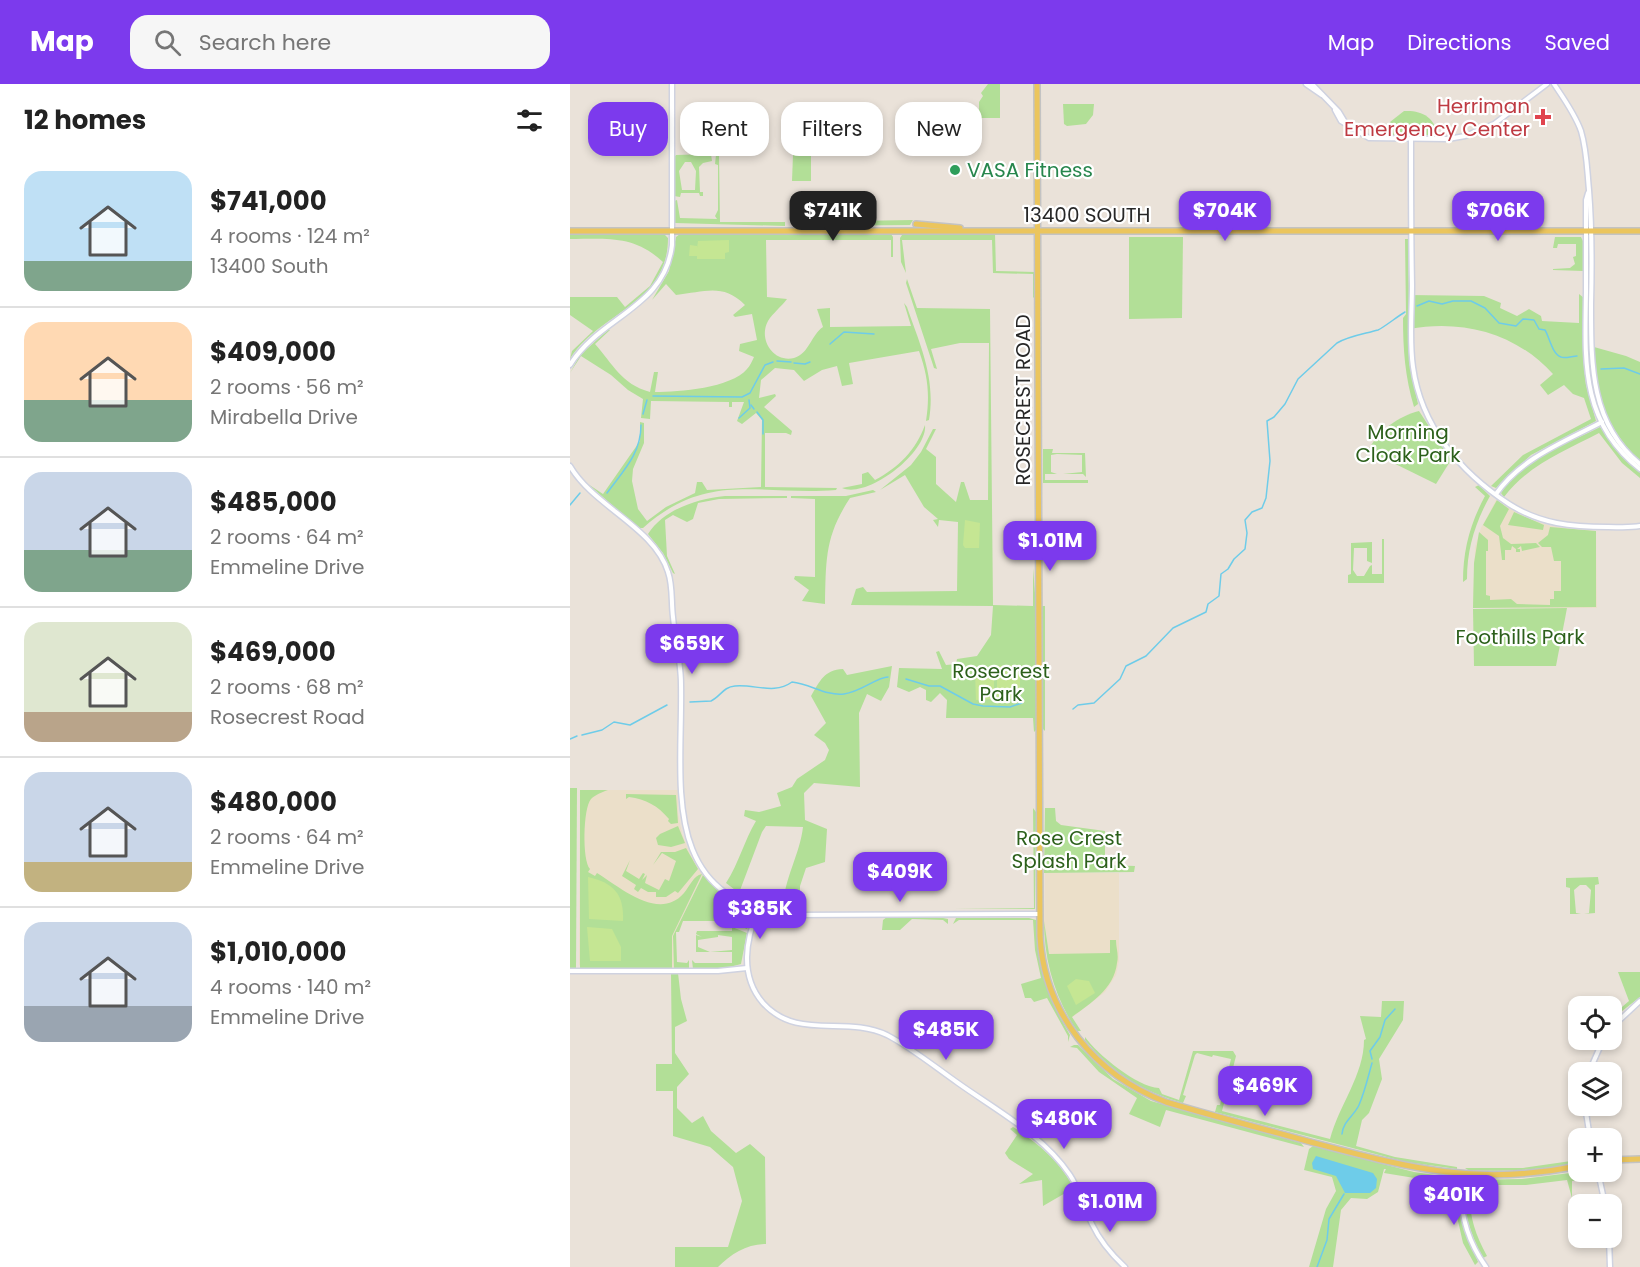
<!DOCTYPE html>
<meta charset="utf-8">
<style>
:root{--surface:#fff;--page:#f6f6f6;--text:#222;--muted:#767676;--line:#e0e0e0;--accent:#7c3aed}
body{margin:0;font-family:Poppins,sans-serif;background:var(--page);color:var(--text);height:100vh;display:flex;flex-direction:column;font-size:22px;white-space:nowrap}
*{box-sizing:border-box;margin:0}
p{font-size:20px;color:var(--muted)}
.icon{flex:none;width:33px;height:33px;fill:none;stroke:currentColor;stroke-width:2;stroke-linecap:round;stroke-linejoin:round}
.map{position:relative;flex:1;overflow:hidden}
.details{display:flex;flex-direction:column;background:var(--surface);width:570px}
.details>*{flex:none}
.banner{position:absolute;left:18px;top:18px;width:570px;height:54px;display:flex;gap:12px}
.fabs{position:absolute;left:998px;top:912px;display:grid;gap:12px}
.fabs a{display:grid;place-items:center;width:54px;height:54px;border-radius:12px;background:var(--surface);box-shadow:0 3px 9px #0003;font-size:30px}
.price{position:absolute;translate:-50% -51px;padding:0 14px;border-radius:12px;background:var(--accent);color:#fff;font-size:20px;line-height:39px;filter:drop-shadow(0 2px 3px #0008)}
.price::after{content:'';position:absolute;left:50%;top:36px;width:18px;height:14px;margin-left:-9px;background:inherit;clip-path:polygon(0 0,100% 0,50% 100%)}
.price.selected{background:#222;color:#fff}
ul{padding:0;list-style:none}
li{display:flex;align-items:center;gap:18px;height:150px;padding:0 24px}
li+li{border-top:2px solid var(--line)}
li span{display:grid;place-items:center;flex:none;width:168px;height:120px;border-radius:18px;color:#555}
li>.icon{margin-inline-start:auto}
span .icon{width:72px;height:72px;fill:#fffc;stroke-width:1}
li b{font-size:26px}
h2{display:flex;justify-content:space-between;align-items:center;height:72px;padding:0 24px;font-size:26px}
.tag{padding:0 21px;border-radius:18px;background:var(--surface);box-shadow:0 3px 9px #0003;font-size:21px;line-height:54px}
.tag.selected{background:var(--accent);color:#fff}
header{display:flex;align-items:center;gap:36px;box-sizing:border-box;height:84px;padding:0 30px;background:var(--accent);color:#fff}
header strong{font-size:28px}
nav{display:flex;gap:33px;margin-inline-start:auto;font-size:21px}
.search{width:420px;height:54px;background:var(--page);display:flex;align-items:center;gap:15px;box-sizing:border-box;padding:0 21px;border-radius:18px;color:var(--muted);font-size:22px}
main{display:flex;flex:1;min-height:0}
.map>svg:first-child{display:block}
</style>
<header>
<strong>Map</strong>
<div class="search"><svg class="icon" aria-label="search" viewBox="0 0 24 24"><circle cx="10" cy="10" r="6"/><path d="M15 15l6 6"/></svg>Search here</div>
<nav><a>Map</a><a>Directions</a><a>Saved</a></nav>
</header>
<main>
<section class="details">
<h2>12 homes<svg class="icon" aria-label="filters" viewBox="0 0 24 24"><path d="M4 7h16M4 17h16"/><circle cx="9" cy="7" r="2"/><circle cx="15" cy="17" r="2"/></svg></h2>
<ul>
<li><span style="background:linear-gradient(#bfe0f5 75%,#7fa58c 0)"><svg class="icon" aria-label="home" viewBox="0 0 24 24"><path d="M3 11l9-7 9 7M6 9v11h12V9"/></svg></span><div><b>$741,000</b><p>4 rooms · 124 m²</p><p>13400 South</p></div></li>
<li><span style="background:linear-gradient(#ffd9b3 65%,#7fa58c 0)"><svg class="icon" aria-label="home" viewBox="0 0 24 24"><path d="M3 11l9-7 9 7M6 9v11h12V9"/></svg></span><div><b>$409,000</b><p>2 rooms · 56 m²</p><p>Mirabella Drive</p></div></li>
<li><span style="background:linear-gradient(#c9d6e8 65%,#7fa58c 0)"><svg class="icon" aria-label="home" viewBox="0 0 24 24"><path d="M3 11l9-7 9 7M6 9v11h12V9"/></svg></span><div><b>$485,000</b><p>2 rooms · 64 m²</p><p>Emmeline Drive</p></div></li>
<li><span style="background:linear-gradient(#dfe7d0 75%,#b9a48a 0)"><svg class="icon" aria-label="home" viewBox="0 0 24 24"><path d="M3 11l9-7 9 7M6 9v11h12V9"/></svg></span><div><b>$469,000</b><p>2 rooms · 68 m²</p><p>Rosecrest Road</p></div></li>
<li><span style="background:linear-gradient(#c9d6e8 75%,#c2b280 0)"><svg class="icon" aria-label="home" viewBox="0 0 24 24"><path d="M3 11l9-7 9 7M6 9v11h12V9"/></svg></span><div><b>$480,000</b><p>2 rooms · 64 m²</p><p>Emmeline Drive</p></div></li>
<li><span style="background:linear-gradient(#c9d6e8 70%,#9aa5b1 0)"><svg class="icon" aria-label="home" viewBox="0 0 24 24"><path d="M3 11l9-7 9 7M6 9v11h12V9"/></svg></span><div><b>$1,010,000</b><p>4 rooms · 140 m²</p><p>Emmeline Drive</p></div></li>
</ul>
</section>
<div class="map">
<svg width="1070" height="1183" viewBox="0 0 1070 1183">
<rect width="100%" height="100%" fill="#eae2d9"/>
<g fill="#ebdfc9">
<path d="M926,416L959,435L981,442L1026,447L1027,524H903L905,463L911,444Z"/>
<path d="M10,706H108V729L112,750L120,770L133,791L103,852L104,884L9,881Z"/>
<path d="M475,789H549V877L546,891L535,908L500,935L477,875L474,843Z"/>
</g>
<g fill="#b2df97" fill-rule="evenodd">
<path d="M418,0H430V34H409V18L413,12L411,9Z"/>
<path d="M493,20H524L523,31L516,40L497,42L494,40Z"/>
<path d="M834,27C852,26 864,33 868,51L816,52L820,38Z"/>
<path d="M141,70L142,77L133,79L129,83L130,108H133V112H130L129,109H111L110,113L104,112V73L106,71ZM115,78H121L126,87L125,106H112L109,87Z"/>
<path d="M149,70L150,138H215V142L105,139L104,117L107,116L110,134L147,135L145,132L148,126V81L145,80L146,71Z"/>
<path d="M223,71H241V97H222Z"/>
<path d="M343,136L340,141L227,142L223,138Z"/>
<path d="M110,150H321L323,153V173H321V156H196L197,213L217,215C211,223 203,229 198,237C188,255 203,279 224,274C239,270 241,251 253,243L247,225L260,224V243L341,242L334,219L337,223C350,261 366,294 359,336L356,337C360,311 358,292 349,267L279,279L283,300L272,302L267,282L252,286L234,297L224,286L205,284L191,296L189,314L205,310L206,312L194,323L222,347L221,351L216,349H195V403L267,404L266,406C189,412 138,386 73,444H68L18,400L33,410L70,357V338L74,339V359L63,385L62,397L68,425L77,437L96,423L125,409L127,398H132L137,406L191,403L192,336L186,329L172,340L167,337L174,318H162V323H159V318L81,317L80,335L71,334L73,315L58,306L41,291L11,272L0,289L10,271L38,246H40L25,260C43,280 51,300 80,308L84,288H88L85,308C109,308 161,304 177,285C180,282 182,277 184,273L169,267L170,260L187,256L182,230L165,233L163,231L175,221C153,199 135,208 106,211L96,200L82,216L99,187L106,153Z"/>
<path d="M336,150H425L426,187L465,188L464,213L463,214V190L423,189L422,156H332L336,189L331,178L330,154L332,151Z"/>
<path d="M0,151H95L98,154C98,221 30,227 0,275L2,267L23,247L0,231V213H47L55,223L80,202L93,178C64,151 38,155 0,155Z"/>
<path d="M559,153H613L612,234L559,235Z"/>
<path d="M985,153H1011L1013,157V187L983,186V185L1000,184L1005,180L1003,173L1006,172V160H988L987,164H983Z"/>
<path d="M835,155H838L839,211L914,212L931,219L930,224L947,232L959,225L971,232L972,237L1009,239V210L1014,214V282L1016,301L1026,337L961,371L926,404L921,402L953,371L1021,335L1014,314L1003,310L994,301L978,311L970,301L983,290C946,249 892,235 839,245V278L848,320L844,323C835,293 833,265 833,234L836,230Z"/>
<path d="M337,195L347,224L420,225L423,521L463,522V484L466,522V646L464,648L463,634H376L377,616L370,609L361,618L356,616V606L350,603L339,608L327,603L329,584L372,585L366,568L369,567L376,581L386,580L387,575L407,572L421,551L423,522L281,521L286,505L293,503L297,508L387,507L388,438L369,436L368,443L363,436L368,435L354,423L335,391L310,406L341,381L351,368L363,345H366L356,365L366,373V400L386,418L391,398H394L400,416H418L419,259H390L361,265L367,285L364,284L336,199Z"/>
<path d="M1024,263L1056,272L1070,278V377C1037,346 1024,308 1024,263Z"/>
<path d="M849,327L881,376L866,400L801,368L799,365C809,346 829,332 849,327Z"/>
<path d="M355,341C358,368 298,415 272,404L292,400V390L298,388L305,396C328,384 346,366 355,341Z"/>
<path d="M1030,343L1050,369L1070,388V394L1052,379L1029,349C995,367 958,381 934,413L931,409C951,375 997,360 1030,343Z"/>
<path d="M473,365H483L482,369H515L516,393L513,390H493L512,388V371L487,370L481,371V388L487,390H475V396H518V399H473Z"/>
<path d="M909,401L920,412C905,439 897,465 897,495L893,498C893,466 900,440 915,412L905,403Z"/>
<path d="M303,406L306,408L280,414C255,452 256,475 255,520L232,517L239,506L224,495L225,492L245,493V415L221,414V412H276Z"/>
<path d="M155,412H217V414L149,415L128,419L123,435L117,438L103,431L95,436L97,472L105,490L103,489L93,469L78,450C94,425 127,415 155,412Z"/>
<path d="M927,416L939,425L930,442L933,454L941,460L966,459L970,463L952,467L951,462L947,465H950V468H946V465L942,462L941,466H935V476H932L929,452L913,441Z"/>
<path d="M944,428L974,441L973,446L938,441Z"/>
<path d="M980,443L1026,447V523L903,524L904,479L909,448L918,456V467H916V511L920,512V516L941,515L947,520L980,521V515H984V507H991V477H984L981,463H972L968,459L978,451Z"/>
<path d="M812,455H814V499H778V491L781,490V459L802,458V479L797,477V464H784L783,486L787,492H794L800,482L802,481V490H812Z"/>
<path d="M472,522H475V647L472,644Z"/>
<path d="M997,524L986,582H904L903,525Z"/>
<path d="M322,582L319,603L311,617L297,610L289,629L290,703L244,699L234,709L235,736L257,745L255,778L236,784L230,802V824L213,823C214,795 230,770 233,743L196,742L192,748L169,809L156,799C169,779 174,757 186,737L174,732L175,726L189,728L211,722L207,709L222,703L227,695L255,676L259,666L255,659L244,651L256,639L241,612C250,597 254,586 273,585L277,591Z"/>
<path d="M0,704H7L6,884H0Z"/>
<path d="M10,706H38C32,708 25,711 21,715C13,724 12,777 20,785L18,788L25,792L27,789C50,803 89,838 114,809C120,802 123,792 132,790L102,852V884H10Z"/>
<path d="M56,710L106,711L108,739L101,740L98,737L99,735C88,722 76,715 59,713L56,715Z"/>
<path d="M463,724L466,728L465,825H384L464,824Z"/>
<path d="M475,724H485L486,737L491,741L535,747V779L538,781L565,782L564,788L474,789Z"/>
<path d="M108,742L115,759L101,763L88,761L86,754L90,750Z"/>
<path d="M116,764L128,785L108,809L105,807L96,813H86V808H78L71,804L68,808L64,805L66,801L52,792L60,776L56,787L69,795L73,789L75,790L72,796L77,791L75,799L89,806L95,795L99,797L106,777L92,769L83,781L91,768H105Z"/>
<path d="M133,791L156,812L182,826L183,830L177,845L159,837H113L109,848H106L107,878L117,879L119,876V884H104L103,852Z"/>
<path d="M1028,793L1029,800L1025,801V829L1014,830L1019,829L1021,806L1016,801H1010L1004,806L1006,829L1011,830H1000V804L996,803V794Z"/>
<path d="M317,833L373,834L378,835V840L373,836L342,835L330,846H312L313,836Z"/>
<path d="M386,834H459L466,836C467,879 478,914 500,951L498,958V952L477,914L464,918L461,914H455L451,900L471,894L465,866L463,836H389L383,840Z"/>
<path d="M474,837L479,870L540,869V856H546C546,865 549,870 547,879C544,905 521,919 502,933L511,947H507C485,914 474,877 474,837Z"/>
<path d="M162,843L177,849L171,880L156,884L123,885L122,876L125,879H162V868H126V851L132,853L126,850L127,847H162ZM148,851L162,853V866L140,868L128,863V856L148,853Z"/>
<path d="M1048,888H1070V913L1047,931L1045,929L1059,917Z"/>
<path d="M101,889H108L111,915L117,937L105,943V969L119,990L107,1003V1024L122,1039L133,1032L141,1047L166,1069L180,1060L195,1073L196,1160C177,1160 161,1170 148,1183H105V1163H158L172,1117L163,1083L140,1063L103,1052V1007H86V980H102Z"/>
<path d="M812,917H834L833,936L809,975L812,995L799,1029L792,1036L786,1062L825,1073L887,1083V1085L836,1078L645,1028L647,1021H650L661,975L643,971L642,973L627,969L625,971L613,1011L616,1012L613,1019C573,1008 541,988 515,956V953C527,970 567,1003 589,1004L592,1010L609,1016L623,967H663L666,972L652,1027L760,1055C769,1021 794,991 794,956L796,955L790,932L811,933Z"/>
<path d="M504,961H508L543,995L581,1017L731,1059L734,1063L596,1026L590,1043L559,1030L567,1014L529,988L507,964L500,963Z"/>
<path d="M443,1043C468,1059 490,1077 504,1104L473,1122L472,1096L449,1100L463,1090L439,1075L435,1069L447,1051L440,1045Z"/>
<path d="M743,1062L844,1088L886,1094L888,1097C886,1135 898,1146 908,1178L905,1181L893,1159L883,1115L878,1116L881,1100L814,1089L816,1085H814L808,1108L797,1115L781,1114L771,1126L763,1183H739L756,1125L766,1107L762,1093L734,1086L739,1065Z"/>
<path d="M1008,1076V1079C971,1086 935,1088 898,1086L895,1084H953Z"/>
<path d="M1000,1089L1004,1094L1014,1096L1002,1097V1114L997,1096L956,1101H900C898,1128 904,1148 917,1172L913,1174C900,1150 893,1127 893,1099L895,1096L952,1095Z"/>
</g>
<g fill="#c5e693">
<path d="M159,156V168L155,169V175H127V172H119L120,161L127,162V164L128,157Z"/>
<path d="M395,436L410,439L409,464H395L393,461Z"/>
<path d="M450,581V615H427V582Z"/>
<path d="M405,588H424V615L406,616Z"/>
<path d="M18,793C44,799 54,810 53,837L19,835Z"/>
<path d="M17,843L42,845L51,863V877H20Z"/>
<path d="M506,895L519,897L525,909L506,921L497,902Z"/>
</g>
<path fill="#6ecce9" d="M746,1072L803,1089L807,1095L806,1104L800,1109H775L766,1092L743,1085L742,1079Z"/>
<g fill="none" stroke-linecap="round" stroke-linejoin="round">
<g stroke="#6ecce9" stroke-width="1.5">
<path d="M847,222L859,217L872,220L883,217H901L915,224L929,239L946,242L953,235L964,236L969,245L975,246C979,252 982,270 991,273C994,275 1003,272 1007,272"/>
<path d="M260,260L274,248L304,250"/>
<path d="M207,277L221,278"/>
<path d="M224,279L235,280L240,278"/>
<path d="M1031,285L1054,284L1070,290"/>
<path d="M83,312L172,313L180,309L195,281L203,278"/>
<path d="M181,321L184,325"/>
<path d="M187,328L193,336V350"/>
<path d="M73,330L77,316"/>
<path d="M169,334L180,324L179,316"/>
<path d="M37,409C53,387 71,370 71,341"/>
<path d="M0,421L10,409"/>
<path d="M336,595L359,602H370L403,620L413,622L440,623L452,619"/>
<path d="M120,618L141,617C151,612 153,603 165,602C185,600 204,611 222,598C241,600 255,612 274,610C291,608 307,593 318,593"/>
<path d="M503,625L508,621L524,619L550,595L556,582L576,572L603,544L636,528L638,520L649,512L651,490L658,485L664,475L675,465L677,449L675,436L682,428L692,424L696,414L700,377L697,337L704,333L715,320L728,295L767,259C779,252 794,250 808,246C813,244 828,232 835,228"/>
<path d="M12,651L32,646L44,638L60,641L97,621"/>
<path d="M0,655L7,652"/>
<path d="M802,975L800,967L810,953L815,936L825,925"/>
<path d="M772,1050C773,1037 784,1032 789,1021C795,1007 798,993 802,979"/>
<path d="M747,1183L757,1156L759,1135L774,1110"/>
</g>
<defs>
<g id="minor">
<path d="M736,0L752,11"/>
<path d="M742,0L769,28L775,38"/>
<path d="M984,0C994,15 1005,30 1011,47C1017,67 1017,86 1019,106C1022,144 1022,182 1021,220C1021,279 1020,340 1070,380"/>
<path d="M765,26L771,37L799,54L878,55L895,52L924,40L977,0"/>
<path d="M841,56C841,105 841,153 842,201C842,228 839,256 843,283C851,342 890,388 939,420C970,440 1002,443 1038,443C1049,443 1060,444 1070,442"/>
<path d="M1018,109L1016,116C1016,147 1016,177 1016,208C1015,276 1010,338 1070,385"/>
<path d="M0,281C30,232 95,224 102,161V0"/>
<path d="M0,382C24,423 84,443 98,488C103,502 101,518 103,533C105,555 111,578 111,600C113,698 87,816 221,831L470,830"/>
<path d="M926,410C951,374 994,358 1032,338"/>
<path d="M188,825C176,856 169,891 193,919C227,957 276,931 317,951C342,964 365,983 388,999C426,1026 473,1051 500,1091C510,1106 514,1124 522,1140C530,1157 542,1171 555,1183"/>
<path d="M0,887H148L177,884"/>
<path d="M1041,944L1070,917"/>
<path d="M1019,988L1033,956"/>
<path d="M1015,1022L1020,1054"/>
<path d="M1028,1088L1035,1120"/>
<path d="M892,1090C888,1124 896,1155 916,1183"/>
<path d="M1039,1154L1040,1183"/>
</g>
<g id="major">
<path d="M467,0L470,852C474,929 525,991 596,1018C643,1032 690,1044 737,1057C836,1083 905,1103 1008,1082"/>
<path d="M346,140L390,144"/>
<path d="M0,147H1070"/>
<path d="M1041,1076L1070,1075"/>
</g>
</defs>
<use href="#minor" stroke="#cfd2e0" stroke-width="7"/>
<use href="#major" stroke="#c3c3c3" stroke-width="8"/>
<use href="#minor" stroke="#fff" stroke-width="4"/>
<use href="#major" stroke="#ebc55d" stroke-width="5"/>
</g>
<path fill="#e0444e" stroke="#fff" stroke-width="2" d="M970 24h6v6h6v6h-6v6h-6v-6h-6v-6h6z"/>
<circle fill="#2e9e5b" stroke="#fff" stroke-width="2" cx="385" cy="86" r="6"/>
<g text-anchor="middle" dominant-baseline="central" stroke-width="4.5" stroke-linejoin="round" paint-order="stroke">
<g font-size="20" fill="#be3a42" stroke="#fff" text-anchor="end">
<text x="960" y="22">Herriman<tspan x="960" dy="23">Emergency Center</tspan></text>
</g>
<g font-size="20" fill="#27864d" stroke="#fff" text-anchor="start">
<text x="397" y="86">VASA Fitness</text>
</g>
<g font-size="20" fill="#272727" stroke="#fff">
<text x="517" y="131">13400 SOUTH</text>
<text transform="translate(453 316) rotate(-90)">ROSECREST ROAD</text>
</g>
<g font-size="20" fill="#2c601b" stroke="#fff">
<text x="838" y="348">Morning<tspan x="838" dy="23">Cloak Park</tspan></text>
<text x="950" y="553">Foothills Park</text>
<text x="431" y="587">Rosecrest<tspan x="431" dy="23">Park</tspan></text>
<text x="499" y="754">Rose Crest<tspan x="499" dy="23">Splash Park</tspan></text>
</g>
</g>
</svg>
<div class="fabs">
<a><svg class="icon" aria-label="locate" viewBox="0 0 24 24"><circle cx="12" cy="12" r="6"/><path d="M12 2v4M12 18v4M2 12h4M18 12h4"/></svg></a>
<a><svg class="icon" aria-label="layers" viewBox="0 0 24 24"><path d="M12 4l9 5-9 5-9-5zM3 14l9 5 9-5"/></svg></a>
<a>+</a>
<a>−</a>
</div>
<b class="price selected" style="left:263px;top:158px">$741K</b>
<b class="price" style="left:655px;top:158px">$704K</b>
<b class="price" style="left:928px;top:158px">$706K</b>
<b class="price" style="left:480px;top:488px">$1.01M</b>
<b class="price" style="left:122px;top:591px">$659K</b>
<b class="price" style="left:330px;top:819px">$409K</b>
<b class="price" style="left:190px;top:856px">$385K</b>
<b class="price" style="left:376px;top:977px">$485K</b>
<b class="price" style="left:695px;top:1033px">$469K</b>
<b class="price" style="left:494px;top:1066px">$480K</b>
<b class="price" style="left:884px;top:1142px">$401K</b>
<b class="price" style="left:540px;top:1149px">$1.01M</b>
<div class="banner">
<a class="tag selected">Buy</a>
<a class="tag">Rent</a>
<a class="tag">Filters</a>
<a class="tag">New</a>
</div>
</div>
</main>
